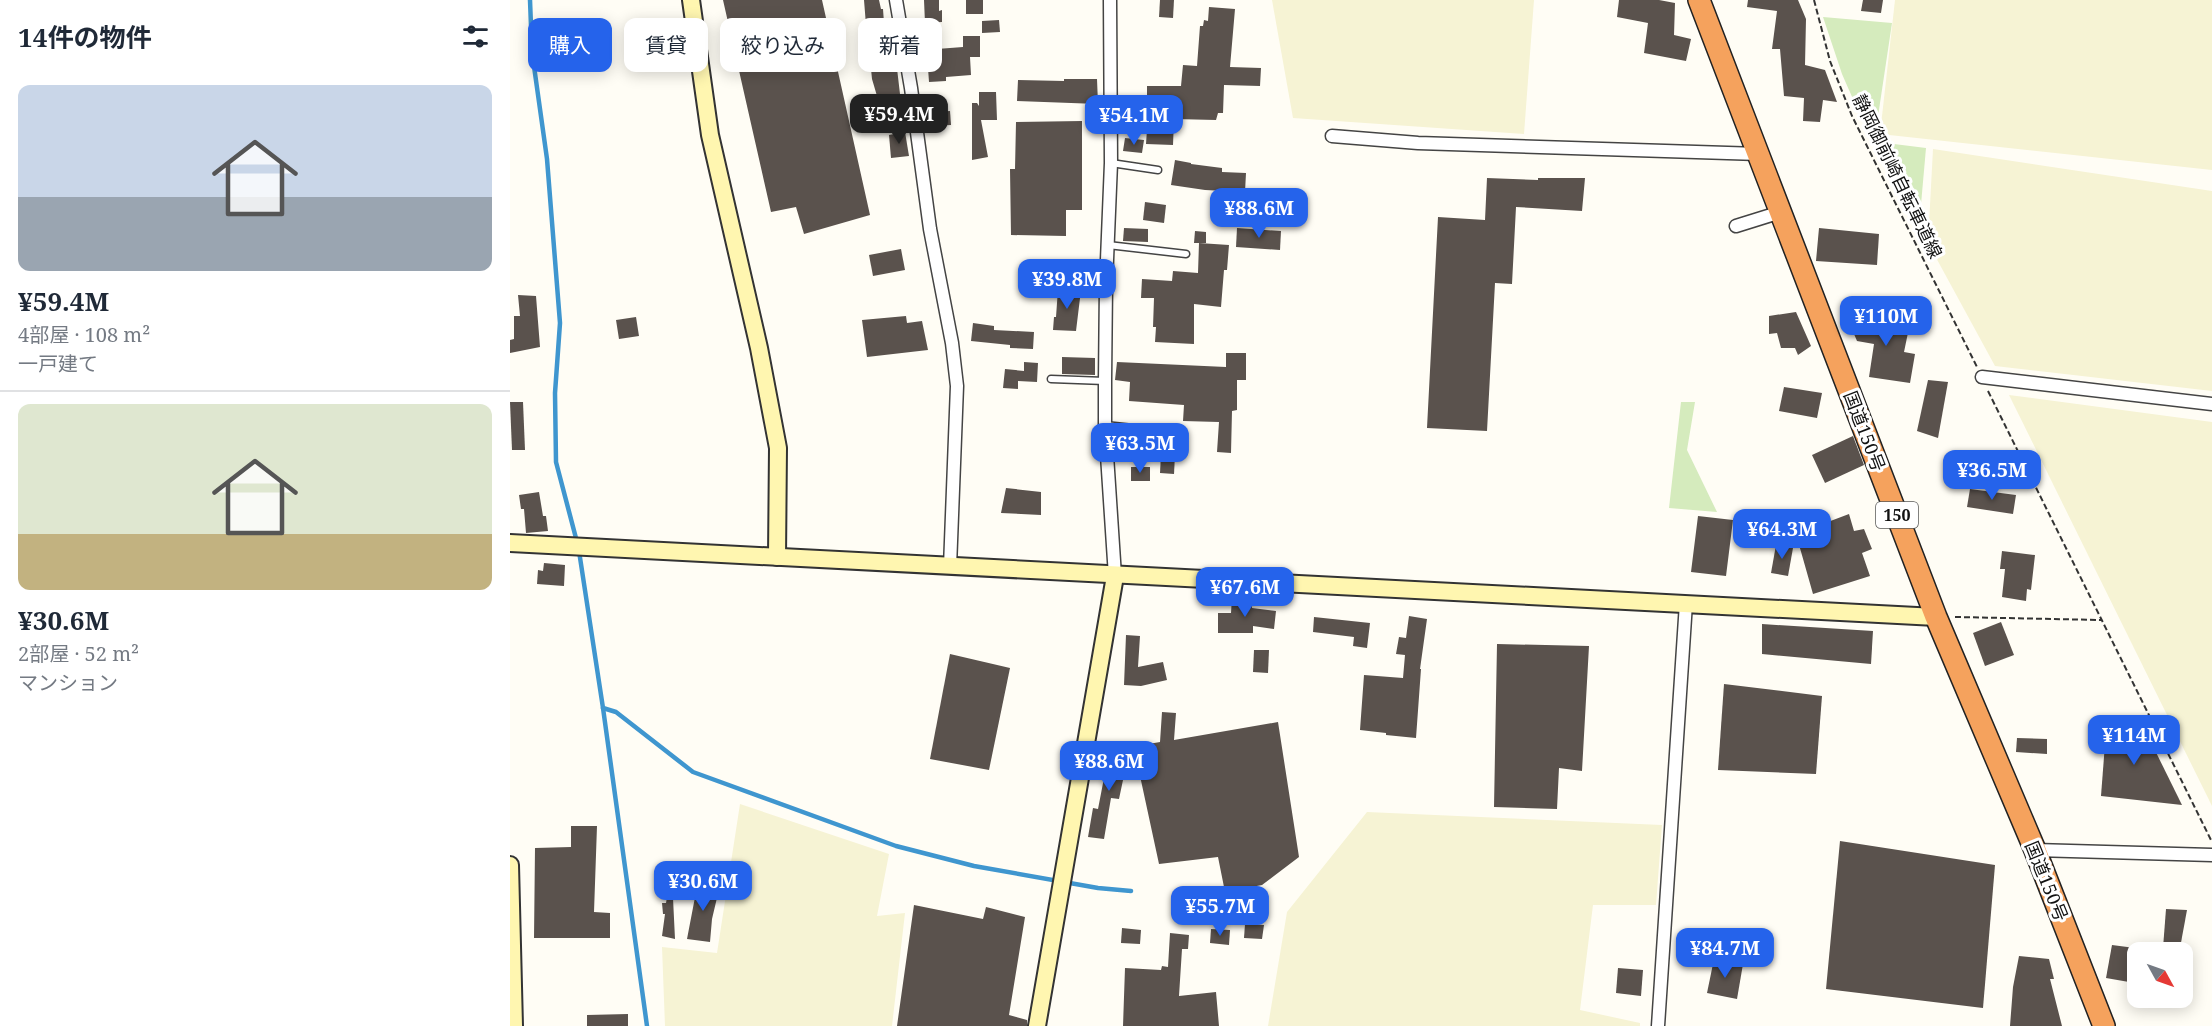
<!DOCTYPE html>
<html lang="ja">
<meta charset="utf-8">
<style>
:root{--surface:#fff;--page:#f2f2f3;--text:#1f2937;--muted:#747a83;--line:#e0e1e3;--accent:#2563eb}
body{margin:0;font-family:"Noto Serif","Noto Sans JP",serif;background:var(--page);color:var(--text);height:100vh;display:flex;flex-direction:column;font-size:22px;white-space:nowrap}
*{box-sizing:border-box;margin:0}
p{font-size:20px;color:var(--muted)}
.icon{flex:none;width:33px;height:33px;fill:none;stroke:currentColor;stroke-width:2;stroke-linecap:round;stroke-linejoin:round}
.map{position:relative;flex:1;overflow:hidden}
.side{display:flex;flex-direction:column;background:var(--surface);width:510px}
.side>*{flex:none}
.guide{position:absolute;left:18px;top:18px;width:570px;height:54px;display:flex;gap:12px}
.needle{width:39px;rotate:130deg}
.controls{position:absolute;left:1617px;top:942px;display:grid;gap:12px}
.controls a{display:grid;place-items:center;width:66px;height:66px;border-radius:12px;background:var(--surface);box-shadow:0 3px 15px #0003;font-size:30px}
.price{position:absolute;translate:-50% -51px;padding:0 14px;border-radius:12px;background:var(--accent);color:#fff;font-size:20px;line-height:39px;filter:drop-shadow(0 2px 3px #0008)}
.price::after{content:'';position:absolute;left:50%;top:36px;width:18px;height:14px;margin-left:-9px;background:inherit;clip-path:polygon(0 0,100% 0,50% 100%)}
.price.current{background:#222;color:#fff}
ul{padding:0;list-style:none}
li{display:grid;align-content:center;gap:12px;height:318px;padding:0 18px}
li+li{border-top:2px solid var(--line)}
li span{display:grid;place-items:center;height:186px;border-radius:12px;color:#555}
li>.icon{margin-inline-start:auto}
span .icon{width:108px;height:108px;fill:#fffc;stroke-width:1}
li b{font-size:26px}
h2{display:flex;justify-content:space-between;align-items:center;height:72px;padding:0 18px;font-size:26px}
.chip{padding:0 21px;border-radius:12px;background:var(--surface);box-shadow:0 3px 15px #0003;font-size:21px;line-height:54px}
.chip.current{background:var(--accent);color:#fff}
main{display:flex;flex:1;min-height:0}
.map>svg:first-child{display:block}
</style>
<main>
<section class="side">
<h2>14件の物件<svg class="icon" aria-label="filters" viewBox="0 0 24 24"><path d="M4 7h16M4 17h16"/><circle cx="9" cy="7" r="2"/><circle cx="15" cy="17" r="2"/></svg></h2>
<ul>
<li><span style="background:linear-gradient(#c9d6e8 60%,#9aa5b1 0)"><svg class="icon" aria-label="home" viewBox="0 0 24 24"><path d="M3 11l9-7 9 7M6 9v11h12V9"/></svg></span><div><b>¥59.4M</b><p>4部屋 · 108 m²</p><p>一戸建て</p></div></li>
<li><span style="background:linear-gradient(#dfe7d0 70%,#c2b280 0)"><svg class="icon" aria-label="home" viewBox="0 0 24 24"><path d="M3 11l9-7 9 7M6 9v11h12V9"/></svg></span><div><b>¥30.6M</b><p>2部屋 · 52 m²</p><p>マンション</p></div></li>
</ul>
</section>
<div class="map">
<svg width="1702" height="1026" viewBox="0 0 1702 1026">
<rect width="100%" height="100%" fill="#fffdf5"/>
<g fill="#f6f3d4">
<path d="M762,0H1024L1014,134L783,118Z"/>
<path d="M1385,0H1702V170L1370,134Z"/>
<path d="M1423,149L1702,191V391L1485,366L1418,243Z"/>
<path d="M1499,395L1702,422V806Z"/>
<path d="M230,804L379,854L367,916L395,913L382,1026H155L152,947L207,953Z"/>
<path d="M857,812L1152,825L1146,905H1083L1070,1010L1130,1023V1026H758L777,912Z"/>
</g>
<g fill="#d5ebbd">
<path d="M1313,17L1382,23L1367,123L1361,140L1332,74Z"/>
<path d="M1368,142L1416,148L1409,227Z"/>
<path d="M1171,402H1185L1177,450L1207,512L1159,508Z"/>
</g>
<g fill="none" stroke-linecap="round" stroke-linejoin="round">
<g stroke="#3f96cf" stroke-width="4.5">
<path d="M20,0L22,52L37,159L50,323L45,393L46,462L67,542"/>
<path d="M69,551L93,708L137,1026"/>
<path d="M93,708L106,712L183,772L386,846L464,866L588,888L621,891"/>
</g>
</g>
<g fill="#5a524d">
<path d="M213,0H312L360,215L294,234L286,207L261,212Z"/>
<path d="M354,0H369L371,9H373L374,23L356,25Z"/>
<path d="M414,0H429V11L432,10V22L415,23Z"/>
<rect x="456" y="0" width="17" height="14"/>
<path d="M650,0H664L663,18L649,17Z"/>
<path d="M1109,0H1149L1165,3L1164,35L1181,39L1176,61L1134,53L1138,23L1107,17Z"/>
<path d="M1238,0H1288L1296,19L1295,65L1315,70L1327,102L1313,100L1310,122L1293,121L1294,98L1274,96L1270,49H1262L1267,11L1237,7Z"/>
<path d="M1353,0H1373L1371,13L1351,11Z"/>
<path d="M699,7L725,9L720,67L751,68L750,86L714,85L713,113H708L706,120L664,119L663,145L636,144L638,115L613,113L614,100L637,102V86H671L673,65L687,66L690,26H693L694,20L698,21Z"/>
<path d="M489,20L490,32L472,33V21Z"/>
<path d="M382,26L390,94L367,96L362,79L359,49L366,48L365,27Z"/>
<path d="M453,36H470V57H460L461,75L436,77V81L419,82L418,68L428,67L427,49L453,47Z"/>
<path d="M554,79H587L588,104L507,101L508,80L554,81Z"/>
<path d="M469,92H486L487,120H471L478,157L462,160V103H467L469,106Z"/>
<path d="M440,111L441,125L423,126L422,112Z"/>
<path d="M572,121V210H556V236L501,235L500,169H505L506,122Z"/>
<path d="M395,132L399,156L381,158L379,135Z"/>
<path d="M615,138L634,140L632,153L613,151Z"/>
<path d="M665,160L681,163V164L712,168V172L736,173L735,192L695,190L661,185Z"/>
<path d="M977,178L1028,180V178H1075L1072,211L1006,207L1002,284L985,283L977,431L917,428L928,217L975,220Z"/>
<path d="M635,202L656,205L654,223L633,220Z"/>
<path d="M614,228L638,229V242L613,241Z"/>
<path d="M727,228L771,231L770,250L726,247Z"/>
<path d="M1309,228L1369,234L1367,265L1306,261Z"/>
<path d="M685,231L696,232V243H684Z"/>
<path d="M689,243L719,245L717,270H714L711,307L684,304V344L645,342L646,327H643L644,298H631L632,279L662,281L663,271L688,273Z"/>
<path d="M391,249L395,270L363,276L359,255Z"/>
<path d="M548,289L571,290L566,331L543,330L544,317H546Z"/>
<path d="M8,295L26,296L30,347L0,353V340L4,339V316H10Z"/>
<path d="M1286,312L1301,346L1288,355L1285,348H1271L1267,333L1259,334V316Z"/>
<path d="M1350,313L1400,323L1394,352L1405,354L1400,383L1359,377L1364,344L1347,341L1341,327Z"/>
<path d="M396,316L397,323L412,321L418,350L357,357L352,320Z"/>
<path d="M126,317L129,336L109,339L106,320Z"/>
<path d="M463,323L484,326V330L524,332L523,349L500,348V345L461,341Z"/>
<path d="M716,353H736V380H727V410L722,411L721,453L707,452L709,422L673,421L674,405L619,401L620,382L605,380L607,362L716,367Z"/>
<path d="M552,357L585,358V375L552,374Z"/>
<path d="M514,362L528,363L527,382L508,381V389L493,388L495,369L514,371Z"/>
<path d="M1418,380L1438,382L1428,438L1407,431Z"/>
<path d="M1274,387L1312,393L1307,418L1269,411Z"/>
<path d="M0,402H13L15,450H2Z"/>
<path d="M1343,436L1354,465L1315,483L1302,455Z"/>
<path d="M651,454L665,455L664,474L650,473Z"/>
<rect x="621" y="467" width="19" height="14"/>
<path d="M496,488L531,492V515L491,513Z"/>
<path d="M1460,489L1506,495L1503,514L1457,507Z"/>
<path d="M29,492L33,516H36L38,531L16,533L14,509H11L9,495Z"/>
<path d="M1339,514L1344,531L1354,529L1362,549L1352,553L1360,576L1303,594L1286,534Z"/>
<path d="M1188,516L1223,520L1216,576L1181,572Z"/>
<path d="M1266,545L1283,548L1278,576L1261,573Z"/>
<path d="M1492,551L1525,555L1521,590L1517,589L1516,601L1492,597L1495,569H1490Z"/>
<path d="M34,563L55,565L54,586L27,584L28,570L33,571Z"/>
<path d="M722,597L742,598V608L766,611L764,629L743,626V633H708V613H721Z"/>
<path d="M899,616L917,619L910,669H911L906,738L876,735V733L850,730L854,675L893,678L895,655L886,654L889,637L896,638Z"/>
<path d="M804,617L860,623L857,648L843,646L844,637L803,632Z"/>
<path d="M1491,622L1504,655L1475,666L1463,633Z"/>
<path d="M1252,624L1363,631L1361,664L1252,654Z"/>
<path d="M616,635L630,636L628,667L653,662L657,680L631,686L614,685Z"/>
<path d="M987,644L1079,646L1072,771L1049,768L1047,809L984,807Z"/>
<path d="M744,650H759L758,673L743,672Z"/>
<path d="M440,654L500,668L479,770L420,759Z"/>
<path d="M1214,684L1312,696L1306,774L1208,770Z"/>
<path d="M652,712L666,713L664,740L768,722L789,857L752,885L715,892L708,857L649,864L624,748L634,750L633,745L650,742Z"/>
<path d="M1597,718L1633,726L1672,805L1591,796Z"/>
<path d="M1507,738L1537,739V754L1506,752Z"/>
<path d="M605,745L620,747L609,799L601,798L594,839L578,837L583,808L588,809L594,778L598,779Z"/>
<path d="M61,826H87L84,912L100,913V938H24L25,848L61,847Z"/>
<path d="M1330,841L1485,865L1473,1008L1316,989Z"/>
<path d="M192,880L210,885L202,919L200,942L177,939L186,892L190,893Z"/>
<path d="M157,897L163,898L165,939L152,936L155,914H153L152,903H156Z"/>
<path d="M404,905L473,919L476,907L515,917L499,1015L517,1020V1026H387Z"/>
<path d="M1656,909L1677,910L1670,948H1653Z"/>
<path d="M735,924L754,925L752,939L734,938Z"/>
<path d="M612,928L631,930L630,944L611,943Z"/>
<path d="M701,929L720,930L719,945L700,943Z"/>
<path d="M660,933L679,935L678,949H672L669,996L706,992L709,1026H613L615,968L651,970L652,966L658,967Z"/>
<path d="M1602,945L1625,948L1619,982L1596,978Z"/>
<path d="M1509,956L1539,959L1544,979H1540L1552,1026H1500L1503,987Z"/>
<path d="M1204,959L1233,964L1227,999L1197,993Z"/>
<path d="M1108,968L1133,970L1131,996L1106,993Z"/>
<path d="M118,1014V1026H77V1015Z"/>
</g>
<g fill="none" stroke-linecap="round" stroke-linejoin="round">
<defs>
<g id="lane">
<path d="M601,163L648,170"/>
<path d="M598,245L676,254"/>
<path d="M544,281L596,284"/>
<path d="M541,379L595,381"/>
<path d="M595,425L670,433"/>
</g>
<g id="street">
<path d="M386,0L401,88L420,229L442,343L447,386L440,567"/>
<path d="M600,0L601,163L596,284L595,381V425L605,576"/>
<path d="M822,136L908,143L1249,154"/>
<path d="M1226,226L1271,212"/>
<path d="M1472,377L1702,404"/>
<path d="M1525,850L1702,855"/>
<path d="M1148,1026L1176,603"/>
</g>
<g id="secondary">
<path d="M181,0L200,135L249,348L268,448L267,557"/>
<path d="M0,543L1426,617"/>
<path d="M0,865L4,1026"/>
<path d="M527,1026L605,576"/>
</g>
<path id="highway" d="M1189,0L1426,617L1525,850L1594,1026"/>
</defs>
<use href="#lane" stroke="#444" stroke-width="9"/>
<use href="#street" stroke="#444" stroke-width="15"/>
<use href="#secondary" stroke="#333" stroke-width="20"/>
<use href="#highway" stroke="#222" stroke-width="24"/>
<g stroke="#333" stroke-width="2" stroke-dasharray="6 3" stroke-linecap="butt">
<path d="M1304,0L1320,61L1342,116L1467,367"/>
<path d="M1478,391L1702,842"/>
<path d="M1445,617L1592,620"/>
</g>
<use href="#lane" stroke="#fff" stroke-width="6"/>
<use href="#street" stroke="#fff" stroke-width="12"/>
<use href="#secondary" stroke="#fff6b0" stroke-width="16"/>
<use href="#highway" stroke="#f5a25d" stroke-width="21"/>
</g>
<g text-anchor="middle" dominant-baseline="central" stroke-width="6" stroke-linejoin="round" paint-order="stroke">
<rect fill="#fff" stroke="#585858" stroke-width="1.5" x="1366" y="502" width="42" height="26" rx="4.5"/>
<g font-size="16" font-weight="bold" fill="#111">
<text x="1387" y="515">150</text>
</g>
<g font-size="18" fill="#111" stroke="#fff">
<text transform="translate(1388 176) rotate(64)">静岡御前崎自転車道線</text>
<text transform="translate(1355 431) rotate(69)">国道150号</text>
<text transform="translate(1537 881) rotate(68)">国道150号</text>
</g>
</g>
</svg>
<div class="controls">
<a><svg class="needle" viewBox="-14 -14 28 28"><path d="M0-13l5 13h-10z" fill="#e53935"/><path d="M0 13l5-13h-10z" fill="#747a83"/></svg></a>
</div>
<b class="price current" style="left:389px;top:145px">¥59.4M</b>
<b class="price" style="left:624px;top:146px">¥54.1M</b>
<b class="price" style="left:749px;top:239px">¥88.6M</b>
<b class="price" style="left:557px;top:310px">¥39.8M</b>
<b class="price" style="left:1376px;top:347px">¥110M</b>
<b class="price" style="left:630px;top:474px">¥63.5M</b>
<b class="price" style="left:1482px;top:501px">¥36.5M</b>
<b class="price" style="left:1272px;top:560px">¥64.3M</b>
<b class="price" style="left:735px;top:618px">¥67.6M</b>
<b class="price" style="left:1624px;top:766px">¥114M</b>
<b class="price" style="left:599px;top:792px">¥88.6M</b>
<b class="price" style="left:193px;top:912px">¥30.6M</b>
<b class="price" style="left:710px;top:937px">¥55.7M</b>
<b class="price" style="left:1215px;top:979px">¥84.7M</b>
<div class="guide">
<a class="chip current">購入</a>
<a class="chip">賃貸</a>
<a class="chip">絞り込み</a>
<a class="chip">新着</a>
</div>
</div>
</main>
